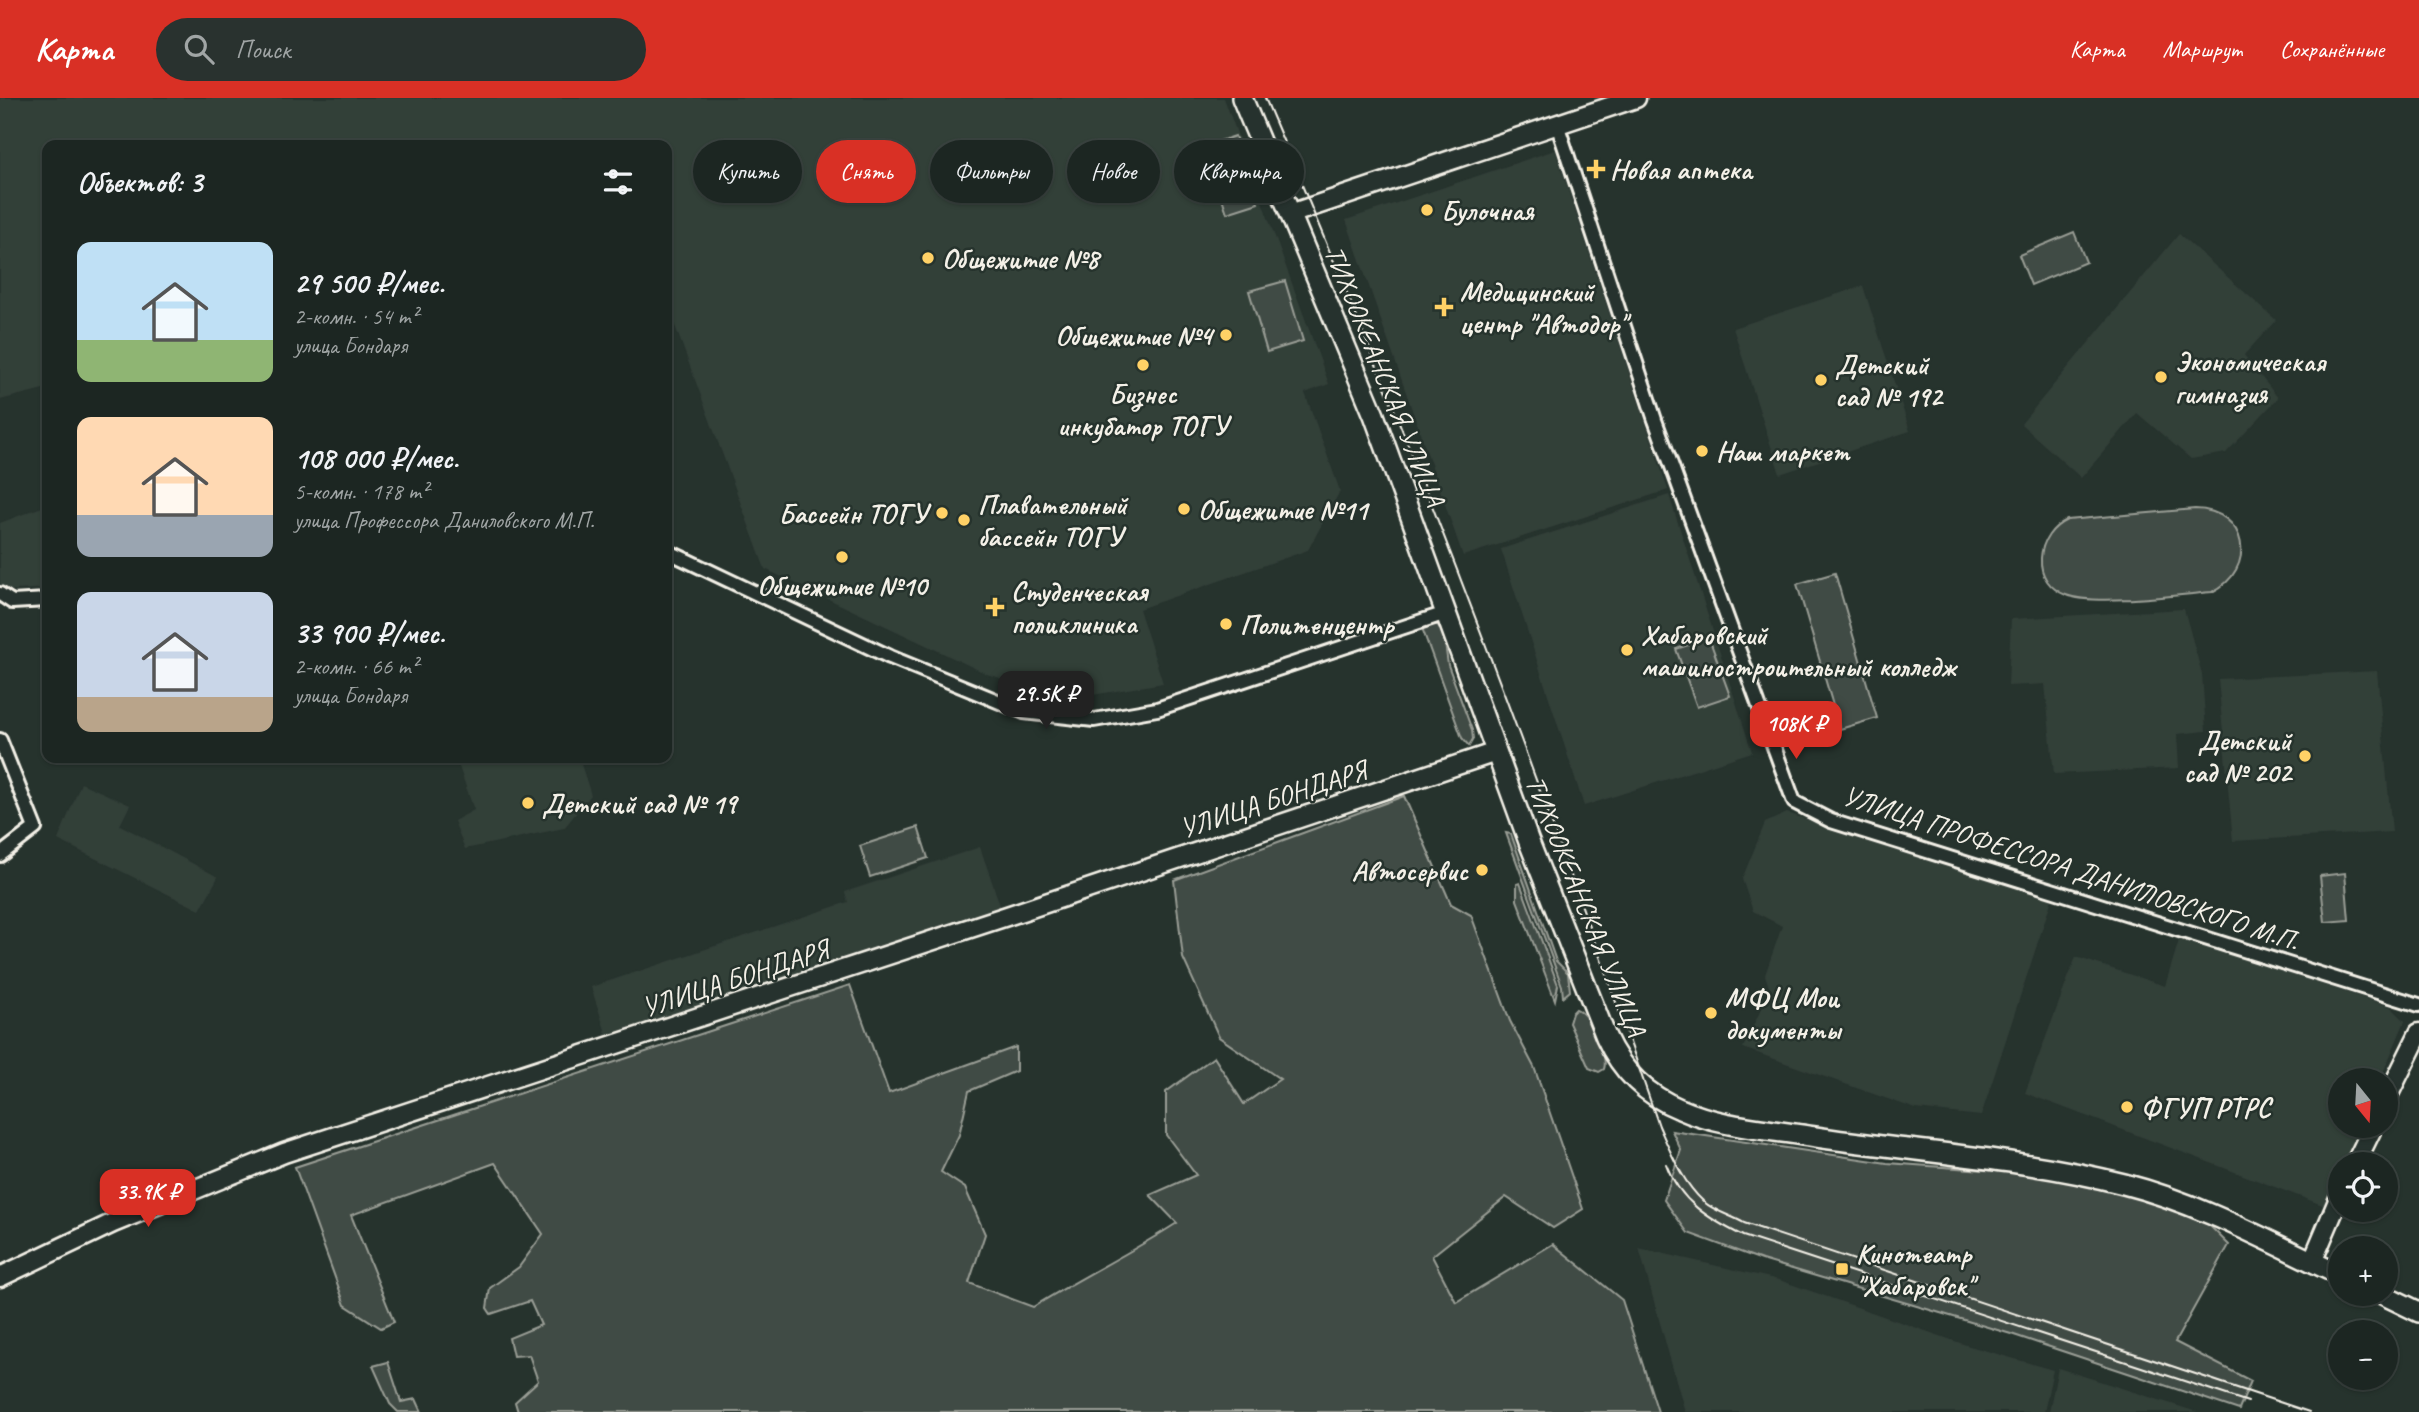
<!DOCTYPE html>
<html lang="ru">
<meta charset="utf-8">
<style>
:root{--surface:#1c2622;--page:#29322f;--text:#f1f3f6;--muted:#a0a5a5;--line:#3a4340;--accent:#d93025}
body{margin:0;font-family:Caveat,sans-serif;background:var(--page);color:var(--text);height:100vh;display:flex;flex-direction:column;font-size:26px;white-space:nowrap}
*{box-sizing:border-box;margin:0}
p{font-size:23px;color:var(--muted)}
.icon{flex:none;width:38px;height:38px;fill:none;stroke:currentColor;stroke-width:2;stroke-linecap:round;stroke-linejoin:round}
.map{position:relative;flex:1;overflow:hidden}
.panel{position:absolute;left:42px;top:42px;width:630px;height:623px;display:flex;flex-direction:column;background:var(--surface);border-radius:14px;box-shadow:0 2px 5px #0004,0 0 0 2px var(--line)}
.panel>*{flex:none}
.banner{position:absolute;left:693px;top:42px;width:665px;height:63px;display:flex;gap:14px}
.needle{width:46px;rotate:162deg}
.tools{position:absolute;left:2328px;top:970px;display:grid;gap:14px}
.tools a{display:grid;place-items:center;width:70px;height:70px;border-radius:50%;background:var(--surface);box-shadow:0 2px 5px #0004,0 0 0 2px var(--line);font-size:35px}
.price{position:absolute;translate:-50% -60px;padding:0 16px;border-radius:14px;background:var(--accent);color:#fff;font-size:23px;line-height:46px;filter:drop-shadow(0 2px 4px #0008)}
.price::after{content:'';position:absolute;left:50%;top:42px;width:21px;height:16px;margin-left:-10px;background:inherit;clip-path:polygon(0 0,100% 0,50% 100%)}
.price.selected{background:#222;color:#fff}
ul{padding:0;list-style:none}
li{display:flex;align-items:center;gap:21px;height:175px;padding:0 35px}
li span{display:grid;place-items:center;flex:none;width:196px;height:140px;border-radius:14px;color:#555}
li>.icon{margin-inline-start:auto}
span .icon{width:84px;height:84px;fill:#fffc;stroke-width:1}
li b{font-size:30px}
h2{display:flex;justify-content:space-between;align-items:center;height:84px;padding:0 35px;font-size:30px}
.chip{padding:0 24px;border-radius:32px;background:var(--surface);box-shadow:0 2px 5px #0004,0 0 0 2px var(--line);font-size:24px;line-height:63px}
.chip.selected{background:var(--accent);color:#fff}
header{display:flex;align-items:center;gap:42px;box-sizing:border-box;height:98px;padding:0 35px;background:var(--accent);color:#fff}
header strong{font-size:33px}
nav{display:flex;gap:38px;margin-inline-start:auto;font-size:24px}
.search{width:490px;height:63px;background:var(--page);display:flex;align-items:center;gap:18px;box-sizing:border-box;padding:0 24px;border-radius:38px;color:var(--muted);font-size:26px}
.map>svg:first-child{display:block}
</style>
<header>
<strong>Карта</strong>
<div class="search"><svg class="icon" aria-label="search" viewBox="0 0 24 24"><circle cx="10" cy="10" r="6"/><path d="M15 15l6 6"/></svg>Поиск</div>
<nav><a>Карта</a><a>Маршрут</a><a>Сохранённые</a></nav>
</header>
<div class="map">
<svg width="2419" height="1314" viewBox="0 0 2419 1314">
<rect width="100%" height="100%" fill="#26332d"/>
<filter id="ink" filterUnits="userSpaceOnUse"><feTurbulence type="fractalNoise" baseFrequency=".0143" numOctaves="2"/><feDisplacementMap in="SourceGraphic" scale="14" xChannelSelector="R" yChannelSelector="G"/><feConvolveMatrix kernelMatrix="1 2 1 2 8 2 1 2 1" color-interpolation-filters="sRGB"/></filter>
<g filter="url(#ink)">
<g fill="#333f39">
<path d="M0,0H1224L1329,286L1305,295L1340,393L1308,452L1139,511L1163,585L1069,601L987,576L765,471L667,206V47H47V290L0,302Z"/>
<path d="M1555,52L1668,392L1463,458L1346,122Z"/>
<path d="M2179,136L2276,222L2244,257L2278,300L2226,355L2191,361L2137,315L2081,380L2021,326Z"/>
<path d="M1863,188L1910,333L1780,376L1733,230Z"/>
<path d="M1669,397L1752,654L1584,708L1501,451Z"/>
<path d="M47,407V490L0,493V425Z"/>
<path d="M2184,511L2202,576L2206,633L2177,636L2179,670L2054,676L2045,586L2008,588L2011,521Z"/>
<path d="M2377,573L2392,734L2233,743L2218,581Z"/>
<path d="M456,660H579L591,697L564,730L465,751L454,723L474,712Z"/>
<path d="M81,685L130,707L120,727L218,779L200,812L58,742Z"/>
<path d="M1787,715L2052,801L1981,1018L1916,1011L1743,950L1770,892L1765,877L1782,828L1753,813L1742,781L1765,725Z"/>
<path d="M980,749L1002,813L609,944L591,889L848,804L845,794Z"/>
<path d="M2180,839L2391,909L2405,923L2380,982H2340V1027H2360L2344,1066H2340V1075L2325,1108L2025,995L2076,859L2165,888Z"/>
<path d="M1639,1150L1779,1182L1966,1247L2053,1272L2044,1314H1685Z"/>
<path d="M2058,1270L2197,1314H2049Z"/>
</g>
<g fill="#414b45" stroke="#9a9e96" stroke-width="2">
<path d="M1235,38L1258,105L1227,115L1205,48Z"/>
<path d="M2074,134L2086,164L2031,187L2019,157Z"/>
<path d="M1285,183L1303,243L1267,254L1249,193Z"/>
<path d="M2195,411C2248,412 2258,471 2212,494C2179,497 2093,508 2066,497C2050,491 2040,478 2041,460C2042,443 2052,429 2067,422Z"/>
<path d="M1835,475L1877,620L1840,631L1797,486Z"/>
<path d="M1433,525L1439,528L1444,538L1448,567L1472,632L1473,641L1469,648L1462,640L1421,527Z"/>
<path d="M1709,540L1730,598L1697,609L1676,551Z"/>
<path d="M1404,698L1451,806L1471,817L1510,923L1534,969L1583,1111L1553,1130L1506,1099L1432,1158L1456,1204L1553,1146L1622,1202L1658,1314H518L515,1304L538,1283L529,1257L513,1258L509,1240L541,1227L530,1203L491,1216L487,1210L490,1190L519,1169L543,1136L495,1065L351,1117L394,1224L381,1230L345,1207L295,1069L850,887L889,995L1016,949V973L969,993L959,1037L941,1074L965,1090L985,1136L969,1185L1033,1209C1081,1179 1129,1156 1177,1125L1150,1097L1196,1077L1166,1037V994L1214,959L1244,1006L1280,981L1219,939L1183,860L1174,782Z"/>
<path d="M918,729L928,760L870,779L860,748Z"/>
<path d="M1506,735L1511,736L1556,863L1568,875L1570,893L1563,899L1562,888Z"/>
<path d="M2345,775L2349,822L2325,824L2320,778Z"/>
<path d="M1520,785L1558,887L1555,902L1517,802V786Z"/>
<path d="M1576,911C1589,915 1609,958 1604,971L1599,974L1589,970L1569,925L1572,915Z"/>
<path d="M1672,1033L1887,1065L2040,1076L2104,1087L2203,1121L2229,1147L2175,1244L2251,1283L2239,1312L2011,1236L1762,1162L1688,1135L1664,1102L1681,1052Z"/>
<path d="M388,1264L401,1304L416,1301L422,1314H398L390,1306L373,1268Z"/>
</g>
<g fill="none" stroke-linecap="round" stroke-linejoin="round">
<defs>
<g id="street">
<path d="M1557,26L1655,322L1794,704L1831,723L2419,907"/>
<path d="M667,453L890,559L1024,614L1094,622L1157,611L1446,515"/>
<path d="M0,496L12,504L47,502"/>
<path d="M0,642L35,730L0,757"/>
</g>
<g id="secondary">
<path d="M1290,116L1636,0"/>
<path d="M2385,1004L2419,935"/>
<path d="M2355,1066L2374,1027"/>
<path d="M2312,1164L2340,1098"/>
<path d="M0,1179L113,1125L284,1055L1007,818L1496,654"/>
</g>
<g id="primary">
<path d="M1242,0L1374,317L1529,744L1606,939C1621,972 1646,997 1680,1011C1720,1029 1767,1031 1809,1038C1914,1054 2022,1060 2124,1086C2199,1105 2270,1144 2340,1177"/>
<path d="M2380,1195L2419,1214"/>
</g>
</defs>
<use href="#street" stroke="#f4f1e8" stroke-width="18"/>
<use href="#secondary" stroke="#f4f1e8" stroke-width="23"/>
<use href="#primary" stroke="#f4f1e8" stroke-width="24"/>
<use href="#street" stroke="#26332d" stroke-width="12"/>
<use href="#secondary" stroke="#26332d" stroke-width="18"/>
<use href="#primary" stroke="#26332d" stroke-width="19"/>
<g stroke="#f4f1e8" stroke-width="2">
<path d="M1265,0C1410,337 1540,681 1659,1028C1671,1055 1682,1084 1704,1104C1714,1113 1732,1118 1744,1125L2309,1314"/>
<path d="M1666,1066C1680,1104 1709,1121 1743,1138L2248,1304"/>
</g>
</g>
</g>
<g fill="#ffd166" stroke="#26332d" stroke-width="2.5">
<path d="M1592.5 60.5h7v7h7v7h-7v7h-7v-7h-7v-7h7z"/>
<circle cx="1427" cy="112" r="7"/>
<circle cx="928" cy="160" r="7"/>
<path d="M1440.5 198.5h7v7h7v7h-7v7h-7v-7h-7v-7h7z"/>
<circle cx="1226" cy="237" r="7"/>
<circle cx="1143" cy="267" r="7"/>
<circle cx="2161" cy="279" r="7"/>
<circle cx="1821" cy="282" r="7"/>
<circle cx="1702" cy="353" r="7"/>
<circle cx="1184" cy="411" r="7"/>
<circle cx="942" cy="415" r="7"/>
<circle cx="964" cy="422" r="7"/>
<circle cx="842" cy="459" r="7"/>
<path d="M991.5 498.5h7v7h7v7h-7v7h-7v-7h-7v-7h7z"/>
<circle cx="1226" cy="526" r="7"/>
<circle cx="1627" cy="552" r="7"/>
<circle cx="2305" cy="658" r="7"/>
<circle cx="528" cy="705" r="7"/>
<circle cx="1482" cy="772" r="7"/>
<circle cx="1711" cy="915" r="7"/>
<circle cx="2127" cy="1009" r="7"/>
<rect x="1835" y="1164" width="14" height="14" rx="3.5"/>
</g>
<g text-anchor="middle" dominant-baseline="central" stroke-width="5" stroke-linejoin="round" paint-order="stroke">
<g font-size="28" font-weight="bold" fill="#f4f1e8" stroke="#26332d" text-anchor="start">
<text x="1610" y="71">Новая аптека</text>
<text x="1441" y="112">Булочная</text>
<text x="942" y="160">Общежитие №8</text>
<text x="1460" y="193">Медицинский<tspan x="1460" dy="32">центр "Автодор"</tspan></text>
<text x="1212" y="237" text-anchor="end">Общежитие №4</text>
<text x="2175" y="263">Экономическая<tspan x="2175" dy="32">гимназия</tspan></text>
<text x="1835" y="266">Детский<tspan x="1835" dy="32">сад № 192</tspan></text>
<text x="1143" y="295" text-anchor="middle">Бизнес<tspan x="1143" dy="32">инкубатор ТОГУ</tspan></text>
<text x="1716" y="353">Наш маркет</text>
<text x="978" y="406">Плавательный<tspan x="978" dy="32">бассейн ТОГУ</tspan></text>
<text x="1198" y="411">Общежитие №11</text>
<text x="928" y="415" text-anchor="end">Бассейн ТОГУ</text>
<text x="842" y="487" text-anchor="middle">Общежитие №10</text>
<text x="1011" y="493">Студенческая<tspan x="1011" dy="32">поликлиника</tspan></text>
<text x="1240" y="526">Политенцентр</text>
<text x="1641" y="536">Хабаровский<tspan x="1641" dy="32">машиностроительный колледж</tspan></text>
<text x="2291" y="642" text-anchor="end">Детский<tspan x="2291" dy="32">сад № 202</tspan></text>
<text x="542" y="705">Детский сад № 19</text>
<text x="1468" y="772" text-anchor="end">Автосервис</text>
<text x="1725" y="899">МФЦ Мои<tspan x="1725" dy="32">документы</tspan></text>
<text x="2141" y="1009">ФГУП РТРС</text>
<text x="1856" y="1155">Кинотеатр<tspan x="1856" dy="32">"Хабаровск"</tspan></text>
</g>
<g font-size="28" fill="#f4f1e8" stroke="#26332d">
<text transform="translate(1385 278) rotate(68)">ТИХООКЕАНСКАЯ УЛИЦА</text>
<text transform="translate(1273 701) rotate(-18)">УЛИЦА БОНДАРЯ</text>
<text transform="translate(2071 770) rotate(18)">УЛИЦА ПРОФЕССОРА ДАНИЛОВСКОГО М.П.</text>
<text transform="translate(1586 808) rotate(68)">ТИХООКЕАНСКАЯ УЛИЦА</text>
<text transform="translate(735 880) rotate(-18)">УЛИЦА БОНДАРЯ</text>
</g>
</g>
</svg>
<div class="tools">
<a><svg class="needle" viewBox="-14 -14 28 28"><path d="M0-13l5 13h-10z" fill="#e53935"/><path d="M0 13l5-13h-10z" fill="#a0a5a5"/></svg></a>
<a><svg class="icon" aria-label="locate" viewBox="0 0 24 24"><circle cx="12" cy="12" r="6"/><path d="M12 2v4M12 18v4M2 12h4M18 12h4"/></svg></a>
<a>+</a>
<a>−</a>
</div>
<b class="price selected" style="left:1046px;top:633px">29.5K ₽</b>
<b class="price" style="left:1796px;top:663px">108K ₽</b>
<b class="price" style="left:148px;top:1131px">33.9K ₽</b>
<div class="banner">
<a class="chip">Купить</a>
<a class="chip selected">Снять</a>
<a class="chip">Фильтры</a>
<a class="chip">Новое</a>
<a class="chip">Квартира</a>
</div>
<section class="panel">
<h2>Объектов: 3<svg class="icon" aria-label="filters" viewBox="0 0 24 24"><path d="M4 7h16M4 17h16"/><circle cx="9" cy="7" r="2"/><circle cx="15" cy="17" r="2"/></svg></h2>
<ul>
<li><span style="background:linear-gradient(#bfe0f5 70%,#8fb573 0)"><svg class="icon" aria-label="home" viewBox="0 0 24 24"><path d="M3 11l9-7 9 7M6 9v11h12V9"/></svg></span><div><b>29 500 ₽/мес.</b><p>2-комн. · 54 m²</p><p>улица Бондаря</p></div></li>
<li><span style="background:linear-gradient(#ffd9b3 70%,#9aa5b1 0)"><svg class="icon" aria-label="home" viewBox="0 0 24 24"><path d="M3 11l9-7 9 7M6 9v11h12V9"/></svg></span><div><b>108 000 ₽/мес.</b><p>5-комн. · 178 m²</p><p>улица Профессора Даниловского М.П.</p></div></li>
<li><span style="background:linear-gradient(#c9d6e8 75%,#b9a48a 0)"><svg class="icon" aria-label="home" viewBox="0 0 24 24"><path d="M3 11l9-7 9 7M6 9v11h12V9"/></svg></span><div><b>33 900 ₽/мес.</b><p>2-комн. · 66 m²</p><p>улица Бондаря</p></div></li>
</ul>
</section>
</div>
